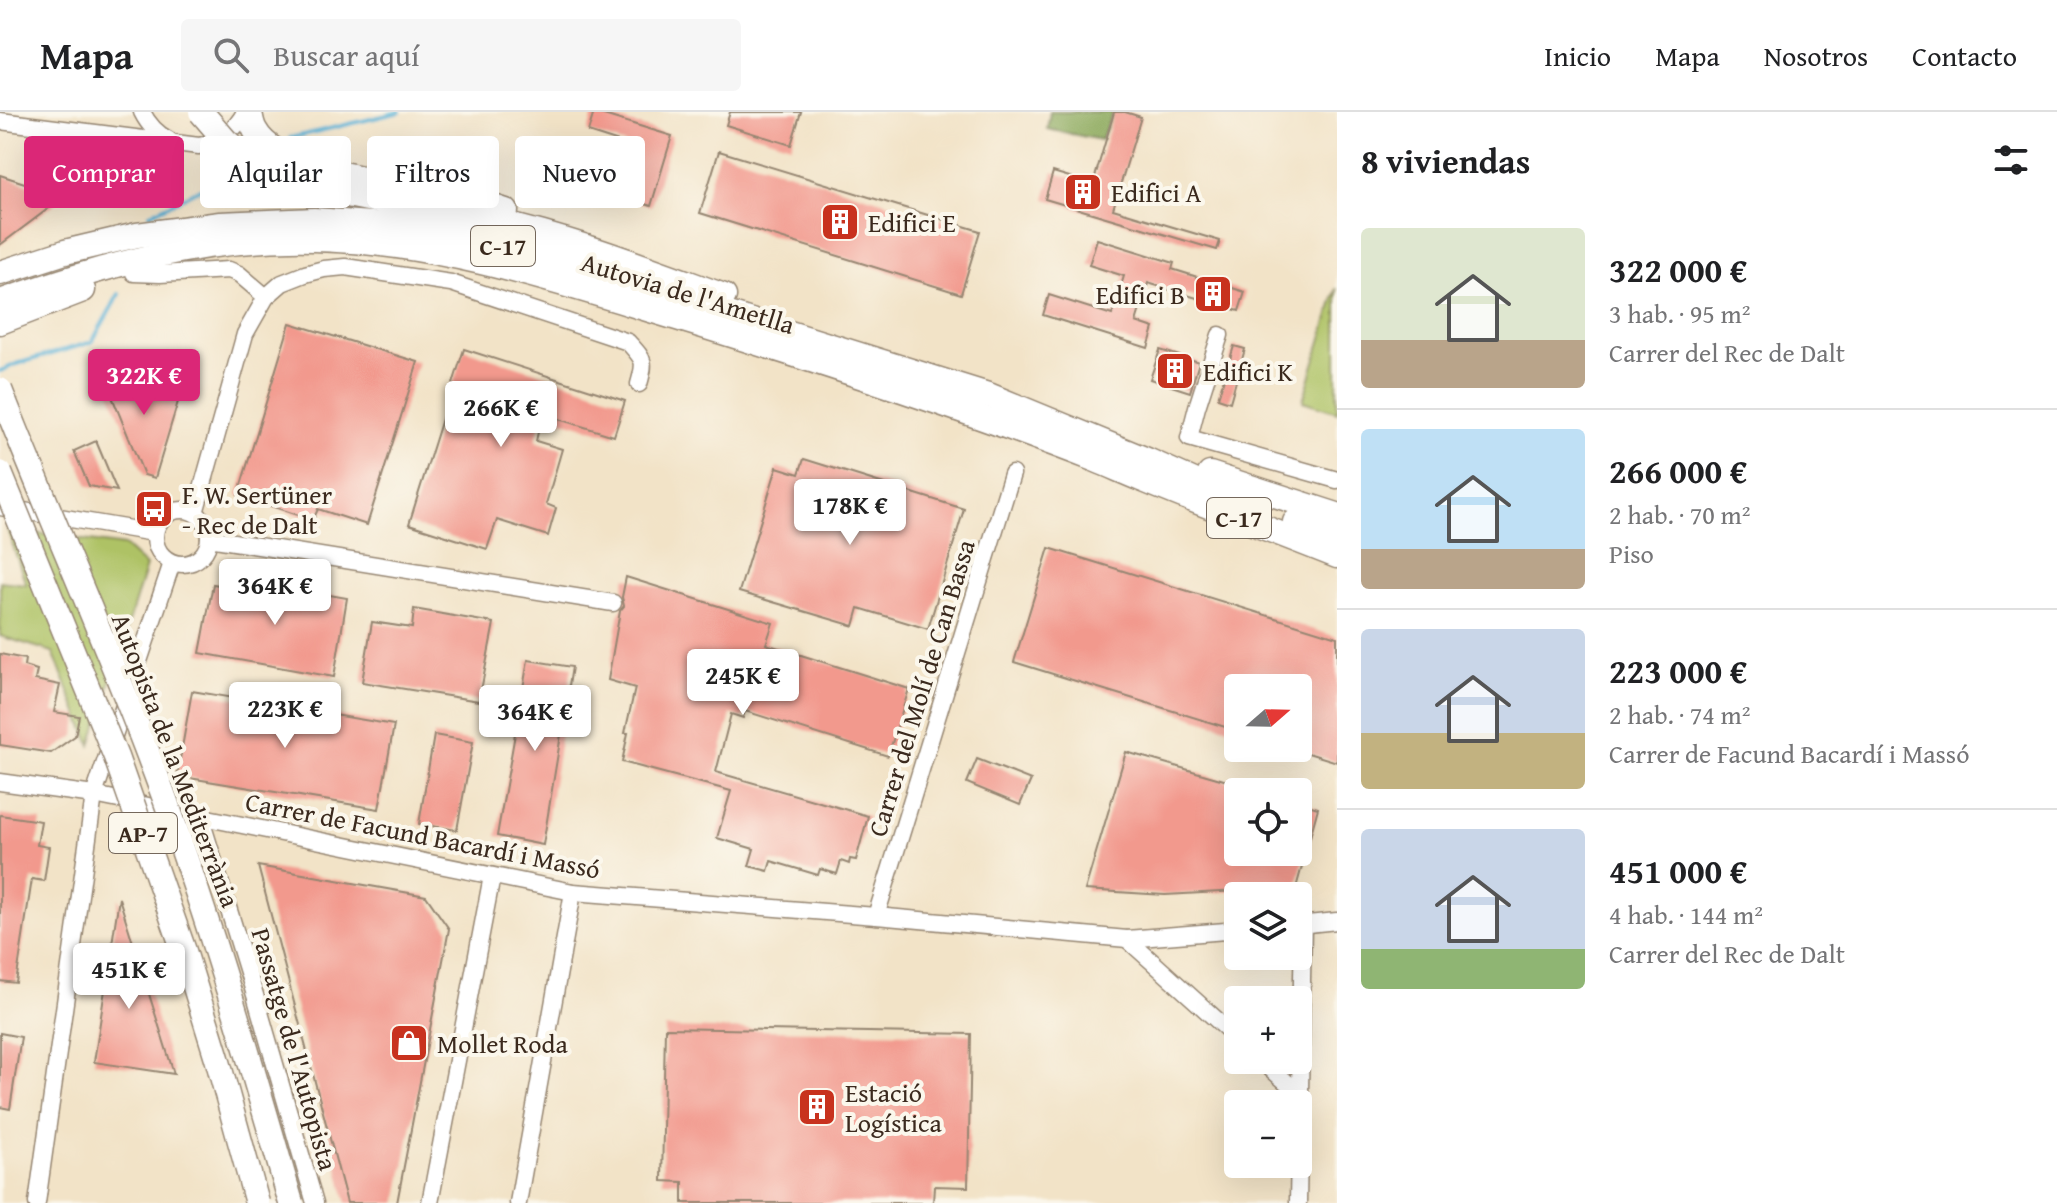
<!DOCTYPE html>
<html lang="es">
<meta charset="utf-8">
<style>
:root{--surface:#fff;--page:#f6f6f6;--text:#202124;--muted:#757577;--line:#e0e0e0;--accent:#db2777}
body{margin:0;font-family:"Gentium Book Plus",serif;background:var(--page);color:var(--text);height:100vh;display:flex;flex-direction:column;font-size:30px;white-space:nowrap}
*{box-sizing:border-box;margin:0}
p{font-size:26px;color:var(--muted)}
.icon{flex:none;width:44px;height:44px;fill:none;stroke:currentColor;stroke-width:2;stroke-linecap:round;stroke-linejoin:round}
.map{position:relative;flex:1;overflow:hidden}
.panel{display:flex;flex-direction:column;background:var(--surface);width:720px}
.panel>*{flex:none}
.top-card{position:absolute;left:24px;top:24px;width:760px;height:72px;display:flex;gap:16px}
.needle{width:52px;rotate:70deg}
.tools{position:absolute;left:1224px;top:562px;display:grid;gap:16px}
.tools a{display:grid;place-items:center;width:88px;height:88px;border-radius:8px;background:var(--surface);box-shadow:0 8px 32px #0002;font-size:40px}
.price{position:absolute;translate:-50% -68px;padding:0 18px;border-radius:8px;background:#fff;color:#222;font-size:26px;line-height:52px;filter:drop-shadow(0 2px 4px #0008)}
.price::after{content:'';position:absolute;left:50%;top:48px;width:24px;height:18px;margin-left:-12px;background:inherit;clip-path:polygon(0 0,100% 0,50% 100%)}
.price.active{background:var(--accent);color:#fff}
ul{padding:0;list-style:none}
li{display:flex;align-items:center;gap:24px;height:200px;padding:0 24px}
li+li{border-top:2px solid var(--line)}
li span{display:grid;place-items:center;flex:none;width:224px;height:160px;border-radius:8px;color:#555}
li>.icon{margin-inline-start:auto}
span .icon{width:96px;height:96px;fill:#fffc;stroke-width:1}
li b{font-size:34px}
h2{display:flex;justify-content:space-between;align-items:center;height:96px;padding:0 24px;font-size:34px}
.pill{padding:0 28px;border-radius:8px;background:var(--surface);box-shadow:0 8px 32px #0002;font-size:28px;line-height:72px}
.pill.active{background:var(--accent);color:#fff}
header{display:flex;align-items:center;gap:48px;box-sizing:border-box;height:112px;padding:0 40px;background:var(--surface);border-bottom:2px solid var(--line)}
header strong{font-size:38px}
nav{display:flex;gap:44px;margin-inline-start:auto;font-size:28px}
.search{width:560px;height:72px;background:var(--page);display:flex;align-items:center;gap:20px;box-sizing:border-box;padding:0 28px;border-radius:8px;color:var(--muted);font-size:30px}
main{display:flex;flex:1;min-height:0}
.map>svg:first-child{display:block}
</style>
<header>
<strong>Mapa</strong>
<div class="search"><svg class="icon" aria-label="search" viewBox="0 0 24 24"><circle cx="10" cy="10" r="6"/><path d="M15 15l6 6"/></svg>Buscar aquí</div>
<nav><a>Inicio</a><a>Mapa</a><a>Nosotros</a><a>Contacto</a></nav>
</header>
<main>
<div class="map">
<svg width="1337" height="1091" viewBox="0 0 1337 1091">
<rect width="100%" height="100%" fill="#fbf7ec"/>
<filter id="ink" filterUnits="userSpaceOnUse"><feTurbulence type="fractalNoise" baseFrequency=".0125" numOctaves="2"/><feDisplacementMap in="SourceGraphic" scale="16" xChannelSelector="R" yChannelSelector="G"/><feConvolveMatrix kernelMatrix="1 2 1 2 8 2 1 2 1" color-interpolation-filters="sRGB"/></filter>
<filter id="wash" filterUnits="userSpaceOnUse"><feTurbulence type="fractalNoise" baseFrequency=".006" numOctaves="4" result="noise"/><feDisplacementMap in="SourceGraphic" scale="32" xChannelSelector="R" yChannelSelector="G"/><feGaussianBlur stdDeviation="1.8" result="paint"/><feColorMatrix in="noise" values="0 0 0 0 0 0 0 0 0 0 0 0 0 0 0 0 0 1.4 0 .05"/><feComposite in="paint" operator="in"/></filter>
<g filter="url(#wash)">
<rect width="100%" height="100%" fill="#f2e3c7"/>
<g fill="#aec265" stroke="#747642" stroke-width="2">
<path d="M1337,176V300L1303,289Z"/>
<path d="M7,417L124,434L146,454L91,633L53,540L0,524V469L26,472Z"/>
</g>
<path fill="#8aa85a" stroke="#62693c" stroke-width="2" d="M1050,0H1113L1101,28L1047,17Z"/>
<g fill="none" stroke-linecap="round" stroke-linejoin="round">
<g stroke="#57b0d5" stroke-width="4">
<path d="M290,26L400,0"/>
<path d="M150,102L208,73"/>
<path d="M0,259L17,252L92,230L119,182"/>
</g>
</g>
<g id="blocks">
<g fill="#f2998d">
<path d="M594,0L672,24L651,94L624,85L619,81L616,75L628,33L588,20Z"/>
<path d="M730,0H801L791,33L726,13Z"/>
<path d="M1114,0H1125L1141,5L1113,97L1220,129L1217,138L1045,87L1053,60L1093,72Z"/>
<path d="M719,39L980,119L961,182L700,101Z"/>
<path d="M0,63L65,84L0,133Z"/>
<path d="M1097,127L1174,151L1172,157L1245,180L1239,199L1148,171L1136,210L1154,216L1148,236L1043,203L1049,183L1112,203L1124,164L1089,153Z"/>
<path d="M290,211L418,250L367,413L318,397L313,408L238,383Z"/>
<path d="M1234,234L1245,237L1230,290L1218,286Z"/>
<path d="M464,237L625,289L614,324L542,302L536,329L562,337L546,392L556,396L548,424L497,408L487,437L409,412Z"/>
<path d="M1160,238L1199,250L1190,280L1150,267Z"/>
<path d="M121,258L155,275L180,283L155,366L144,363L104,265Z"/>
<path d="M96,329L117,379L89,374L74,339Z"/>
<path d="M804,347L964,397L928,517L859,496L854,514L739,480L777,355L799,362Z"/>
<path d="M1049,436L1337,525V650L1298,638V576H1238V619L1014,550Z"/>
<path d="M626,465L773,511L766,532L909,577L888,644L745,599L743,606L731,602L716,660L868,704L856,748L850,747L849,752L841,749L837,762L820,757L818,763L771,749L768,759L749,754L754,737L717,726L731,679L622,650L628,621H625L635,576L608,568L620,499L624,494L622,485Z"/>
<path d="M231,466L347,486L334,565L200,541L213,472L230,475Z"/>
<path d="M414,497L494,511L479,589L362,570L372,510L412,516Z"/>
<path d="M0,542L25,547L24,554L37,558L35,568L60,573L54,600L79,604L75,624L51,641L0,633Z"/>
<path d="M528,548L572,555L543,733L497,724Z"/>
<path d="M192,579L394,613L379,697L177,664Z"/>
<path d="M434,623L473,630L457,718L419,712Z"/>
<path d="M1126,640L1238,672V740H1298V690L1318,696L1296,776L1165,783L1085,778Z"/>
<path d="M977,647L1031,668L1020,693L967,671Z"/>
<path d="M0,703L41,709L37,733L49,735L44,769L32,767L16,871L0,869Z"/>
<path d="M258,754L426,784L449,817L397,1091H347Z"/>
<path d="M119,786L174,962L94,950Z"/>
<path d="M665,916L971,922L968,1075L934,1074L933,1091H683V1070L662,1069Z"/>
<path d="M0,921L21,925L10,997L0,995Z"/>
</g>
</g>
</g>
<g filter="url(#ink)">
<use href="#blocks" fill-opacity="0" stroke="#968672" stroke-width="2"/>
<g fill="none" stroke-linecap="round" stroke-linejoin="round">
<defs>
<g id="minor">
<path d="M142,0C148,12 157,22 169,28"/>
<path d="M0,9L199,34C220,30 235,19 245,0"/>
<path d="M134,161L160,162L229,158L239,162L266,185"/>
<path d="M1220,223L1197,295L1189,326L1337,368"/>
<path d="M0,395L154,421"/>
<circle cx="182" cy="425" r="27"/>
<path d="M195,401L245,222L266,185L282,171L305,162L324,157L345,155L451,171L628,230C644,248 646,248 639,272"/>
<path d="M209,426L613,491"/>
<path d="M0,670L94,683L573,780L876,804L1127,827L1238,818"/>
<path d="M200,704L255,883L315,1091"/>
<path d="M876,804L1012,362"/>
<path d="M1298,813L1337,809"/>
<path d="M1127,827L1238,927"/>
<path d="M1261,948L1301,983"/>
<path d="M37,1091L94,683L172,451"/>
<path d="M430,1091L492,764"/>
<path d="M518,1091L573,780"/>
<path d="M1298,1091L1303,812"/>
</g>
<g id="highway">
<path d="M250,0C251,6 252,13 255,18C277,59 374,67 416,75C447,80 477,89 506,99"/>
<path d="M254,52C328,89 411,91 491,109C571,126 647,156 724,184"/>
<path d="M0,161L65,140L137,123L220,112L314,108L399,114L455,123L509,135L620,168L991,284L1147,348L1230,385"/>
<path d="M0,190C102,154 205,124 315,127C440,130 558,170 677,206C818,249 958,294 1096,348C1111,354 1126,361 1141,367C1206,394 1272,418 1337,444"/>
<path d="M0,210L83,178"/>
<path d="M1210,362L1337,403"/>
<path d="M1295,410L1337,426"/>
</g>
</defs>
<use href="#minor" stroke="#968672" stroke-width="19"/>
<use href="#highway" stroke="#968672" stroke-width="27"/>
<use href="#minor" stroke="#fff" stroke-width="16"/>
<use href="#highway" stroke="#fff" stroke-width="24"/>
<defs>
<g id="highway-bridge">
<path d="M201,0L226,29L254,52"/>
<path d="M0,278C54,415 115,549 165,687C213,820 252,955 291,1091"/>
<path d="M0,361L116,645L184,839L217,946L257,1091"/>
</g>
</defs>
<use href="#highway-bridge" stroke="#968672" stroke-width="27" stroke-linecap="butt"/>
<use href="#highway-bridge" stroke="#fff" stroke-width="24"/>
</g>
</g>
<defs>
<symbol id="building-square" viewBox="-11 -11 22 22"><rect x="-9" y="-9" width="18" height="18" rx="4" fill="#c8321e" stroke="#fbf7ec"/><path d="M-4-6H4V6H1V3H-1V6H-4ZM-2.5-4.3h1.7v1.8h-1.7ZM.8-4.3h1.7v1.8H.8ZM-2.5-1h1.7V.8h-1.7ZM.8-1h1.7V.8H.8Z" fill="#fff"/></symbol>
<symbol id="bus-square" viewBox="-11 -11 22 22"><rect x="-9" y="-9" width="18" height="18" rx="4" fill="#c8321e" stroke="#fbf7ec"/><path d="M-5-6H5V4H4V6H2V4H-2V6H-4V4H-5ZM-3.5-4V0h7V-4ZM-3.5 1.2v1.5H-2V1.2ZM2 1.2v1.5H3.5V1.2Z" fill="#fff"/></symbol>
<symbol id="shop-square" viewBox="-11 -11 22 22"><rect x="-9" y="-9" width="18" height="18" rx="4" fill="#c8321e" stroke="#fbf7ec"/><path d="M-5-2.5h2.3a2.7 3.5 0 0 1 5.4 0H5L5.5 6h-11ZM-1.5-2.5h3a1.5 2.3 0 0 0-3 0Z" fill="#fff"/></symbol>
</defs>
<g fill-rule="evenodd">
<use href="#building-square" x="1061" y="58" width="44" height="44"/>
<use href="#building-square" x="818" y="88" width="44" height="44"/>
<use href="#building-square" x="1191" y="160" width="44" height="44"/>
<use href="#building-square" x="1153" y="237" width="44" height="44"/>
<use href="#bus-square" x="132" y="375" width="44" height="44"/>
<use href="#shop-square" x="387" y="909" width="44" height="44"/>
<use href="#building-square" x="795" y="973" width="44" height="44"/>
</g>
<g text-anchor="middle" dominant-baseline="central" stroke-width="8" stroke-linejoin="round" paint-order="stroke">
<g fill="#fbf7ec" stroke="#75685c" stroke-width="2">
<rect x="471" y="114" width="64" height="40" rx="6"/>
<rect x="1207" y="386" width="64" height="40" rx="6"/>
<rect x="109" y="701" width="68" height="40" rx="6"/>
</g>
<g font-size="24" font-weight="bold" fill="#3b2a1e">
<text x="503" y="134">C-17</text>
<text x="1239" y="406">C-17</text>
<text x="143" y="721">AP-7</text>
</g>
<g font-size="26" fill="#3b2a1e" stroke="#fbf7ec" text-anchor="start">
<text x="1111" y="80">Edifici A</text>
<text x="868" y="110">Edifici E</text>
<text x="1185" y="182" text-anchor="end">Edifici B</text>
<text x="1203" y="259">Edifici K</text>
<text x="182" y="382">F. W. Sertüner<tspan x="182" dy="30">- Rec de Dalt</tspan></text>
<text x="437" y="931">Mollet Roda</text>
<text x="845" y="980">Estació<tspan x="845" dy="30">Logística</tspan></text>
</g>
<g font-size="26" fill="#3b2a1e" stroke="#fbf7ec">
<text transform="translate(688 181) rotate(17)">Autovia de l'Ametlla</text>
<text transform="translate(921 576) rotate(-73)">Carrer del Molí de Can Bassa</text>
<text transform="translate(176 648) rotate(69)">Autopista de la Mediterrània</text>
<text transform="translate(423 723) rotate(11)">Carrer de Facund Bacardí i Massó</text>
<text transform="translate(295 937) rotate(74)">Passatge de l'Autopista</text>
</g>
</g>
</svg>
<div class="tools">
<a><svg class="needle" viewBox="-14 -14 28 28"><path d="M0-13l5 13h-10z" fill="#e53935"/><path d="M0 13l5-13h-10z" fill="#757577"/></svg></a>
<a><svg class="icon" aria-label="locate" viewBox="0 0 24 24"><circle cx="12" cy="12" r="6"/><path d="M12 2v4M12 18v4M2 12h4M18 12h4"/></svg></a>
<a><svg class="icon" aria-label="layers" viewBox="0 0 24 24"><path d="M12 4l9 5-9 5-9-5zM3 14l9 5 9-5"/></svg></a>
<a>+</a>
<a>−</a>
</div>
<b class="price active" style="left:144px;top:305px">322K €</b>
<b class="price" style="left:501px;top:337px">266K €</b>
<b class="price" style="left:850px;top:435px">178K €</b>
<b class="price" style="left:275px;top:515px">364K €</b>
<b class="price" style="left:743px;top:605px">245K €</b>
<b class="price" style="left:285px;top:638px">223K €</b>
<b class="price" style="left:535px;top:641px">364K €</b>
<b class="price" style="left:129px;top:899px">451K €</b>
<div class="top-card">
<a class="pill active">Comprar</a>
<a class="pill">Alquilar</a>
<a class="pill">Filtros</a>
<a class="pill">Nuevo</a>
</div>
</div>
<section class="panel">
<h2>8 viviendas<svg class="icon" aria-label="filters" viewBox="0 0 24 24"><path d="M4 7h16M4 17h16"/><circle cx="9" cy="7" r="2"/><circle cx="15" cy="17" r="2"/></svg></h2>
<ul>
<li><span style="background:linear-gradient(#dfe7d0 70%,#b9a48a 0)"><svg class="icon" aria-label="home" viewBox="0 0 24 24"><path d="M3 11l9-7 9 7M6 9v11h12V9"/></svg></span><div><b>322 000 €</b><p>3 hab. · 95 m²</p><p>Carrer del Rec de Dalt</p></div></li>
<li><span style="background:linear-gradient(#bfe0f5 75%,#b9a48a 0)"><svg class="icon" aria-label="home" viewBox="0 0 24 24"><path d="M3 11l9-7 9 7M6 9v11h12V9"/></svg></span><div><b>266 000 €</b><p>2 hab. · 70 m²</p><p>Piso</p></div></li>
<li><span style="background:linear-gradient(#c9d6e8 65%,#c2b280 0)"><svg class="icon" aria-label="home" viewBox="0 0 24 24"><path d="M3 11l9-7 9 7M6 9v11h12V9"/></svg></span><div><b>223 000 €</b><p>2 hab. · 74 m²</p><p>Carrer de Facund Bacardí i Massó</p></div></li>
<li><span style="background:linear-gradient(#c9d6e8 75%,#8fb573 0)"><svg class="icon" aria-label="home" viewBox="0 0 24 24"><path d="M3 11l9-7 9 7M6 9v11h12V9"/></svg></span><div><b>451 000 €</b><p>4 hab. · 144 m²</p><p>Carrer del Rec de Dalt</p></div></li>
</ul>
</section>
</main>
